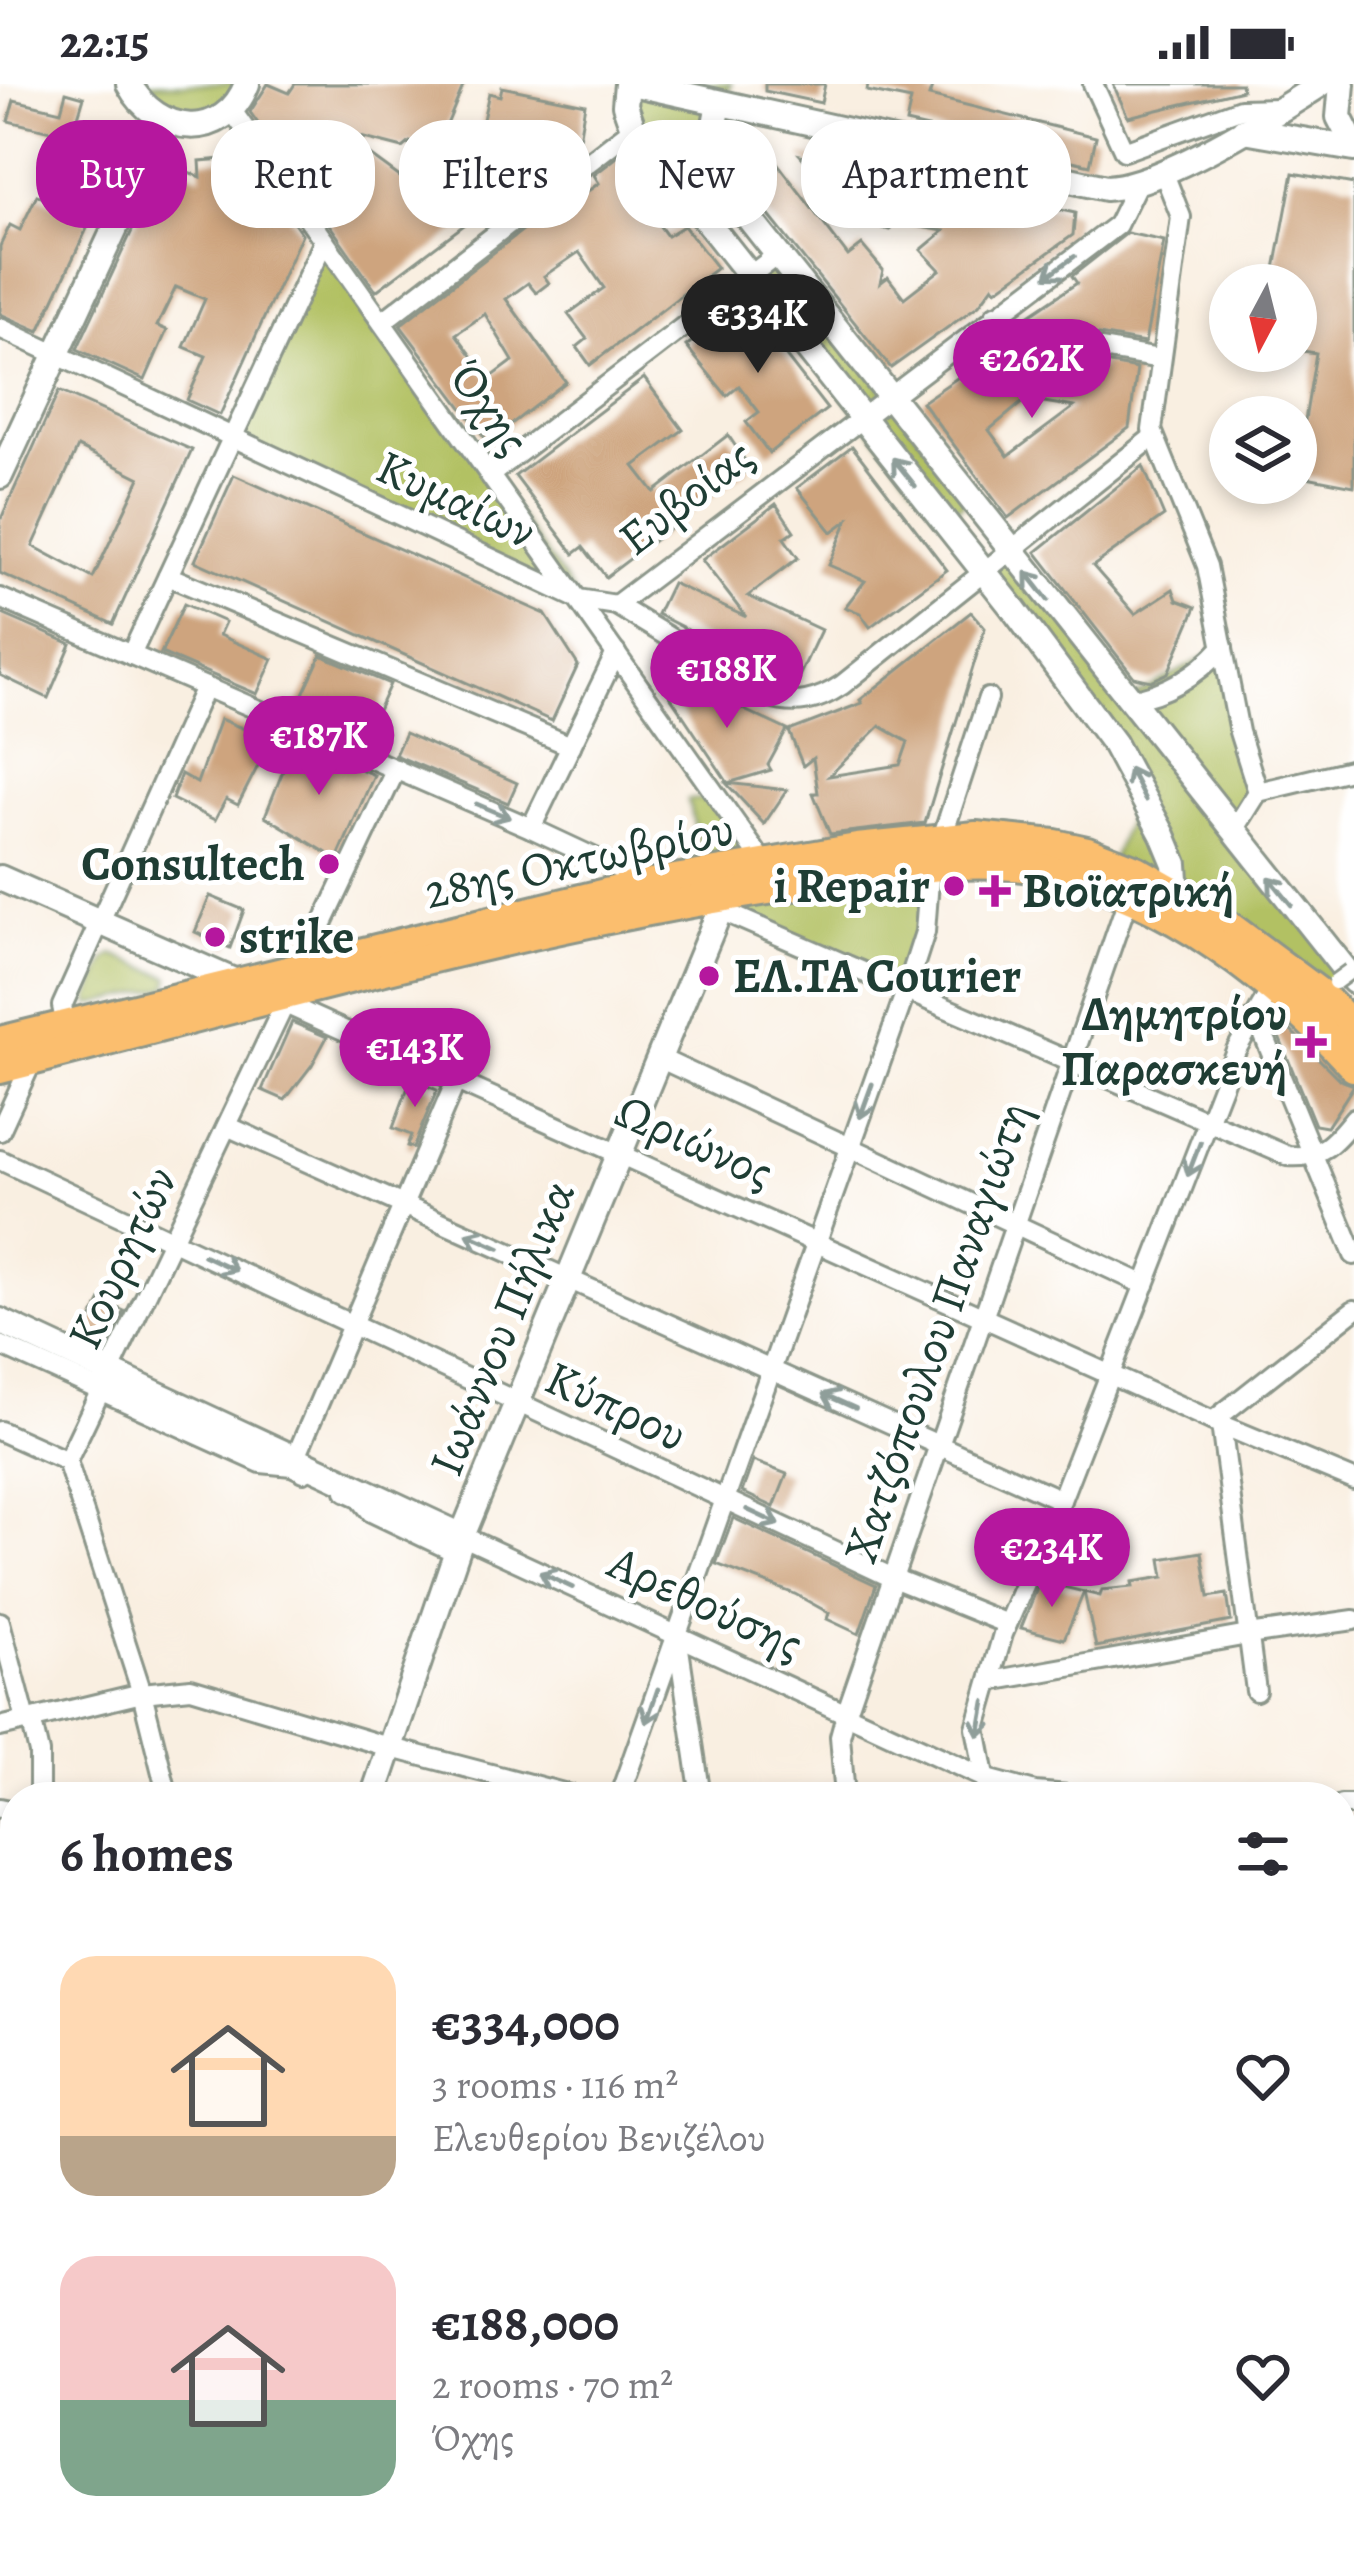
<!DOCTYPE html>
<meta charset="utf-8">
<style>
:root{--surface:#fff;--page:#f7f7f7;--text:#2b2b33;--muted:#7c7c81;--accent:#b5179e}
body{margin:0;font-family:Alegreya,serif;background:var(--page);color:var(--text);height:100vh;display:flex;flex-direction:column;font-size:45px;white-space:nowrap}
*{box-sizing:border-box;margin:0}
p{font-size:39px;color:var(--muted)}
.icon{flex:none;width:66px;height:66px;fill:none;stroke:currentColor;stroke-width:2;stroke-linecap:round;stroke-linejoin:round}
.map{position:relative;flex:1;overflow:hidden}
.drawer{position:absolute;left:0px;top:1698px;width:1356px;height:768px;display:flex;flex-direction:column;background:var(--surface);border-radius:48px 48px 0 0;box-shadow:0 6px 18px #0003}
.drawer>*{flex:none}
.guide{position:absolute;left:36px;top:36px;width:1284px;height:108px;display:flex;gap:24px}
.needle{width:78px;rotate:187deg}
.controls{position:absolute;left:1209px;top:180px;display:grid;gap:24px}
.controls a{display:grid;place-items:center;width:108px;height:108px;border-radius:50%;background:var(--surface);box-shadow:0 6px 18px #0003;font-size:60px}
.price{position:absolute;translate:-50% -102px;padding:0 27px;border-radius:42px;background:var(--accent);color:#fff;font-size:39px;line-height:78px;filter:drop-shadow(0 3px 6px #0008)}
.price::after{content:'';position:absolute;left:50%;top:72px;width:36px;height:27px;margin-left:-18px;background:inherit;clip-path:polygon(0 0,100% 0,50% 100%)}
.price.on{background:#222;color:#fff}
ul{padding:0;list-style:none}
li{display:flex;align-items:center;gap:36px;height:300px;padding:0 60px}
li span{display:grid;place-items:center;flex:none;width:336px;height:240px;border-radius:36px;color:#555}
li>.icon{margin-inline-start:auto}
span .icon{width:144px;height:144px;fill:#fffc;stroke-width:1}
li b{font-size:51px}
h2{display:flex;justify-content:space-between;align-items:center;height:144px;padding:0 60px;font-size:51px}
.pill{padding:0 42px;border-radius:48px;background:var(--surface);box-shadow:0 6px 18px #0003;font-size:42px;line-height:108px}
.pill.on{background:var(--accent);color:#fff}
.status{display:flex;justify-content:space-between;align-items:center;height:84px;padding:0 60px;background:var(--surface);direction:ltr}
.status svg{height:33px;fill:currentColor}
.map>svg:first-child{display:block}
</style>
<div class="status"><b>22:15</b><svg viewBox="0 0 49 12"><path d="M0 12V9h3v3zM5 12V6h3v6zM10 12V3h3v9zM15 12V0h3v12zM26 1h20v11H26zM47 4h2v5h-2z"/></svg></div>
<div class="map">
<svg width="1354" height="2466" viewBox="0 0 1354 2466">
<rect width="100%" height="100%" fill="#fff"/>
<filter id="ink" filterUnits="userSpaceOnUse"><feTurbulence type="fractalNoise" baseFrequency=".00833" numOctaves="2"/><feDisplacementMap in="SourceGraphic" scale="24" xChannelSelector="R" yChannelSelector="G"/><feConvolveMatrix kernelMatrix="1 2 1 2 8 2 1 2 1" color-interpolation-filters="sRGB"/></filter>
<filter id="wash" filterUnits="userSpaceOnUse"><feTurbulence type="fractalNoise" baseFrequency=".004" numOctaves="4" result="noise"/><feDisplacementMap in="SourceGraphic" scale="48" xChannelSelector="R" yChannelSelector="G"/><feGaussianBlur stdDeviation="2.7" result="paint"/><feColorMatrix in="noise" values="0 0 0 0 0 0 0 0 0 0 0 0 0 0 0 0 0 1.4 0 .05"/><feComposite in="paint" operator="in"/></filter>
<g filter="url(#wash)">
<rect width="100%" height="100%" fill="#f9efe1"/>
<g fill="#b2c164" stroke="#687f4c" stroke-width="3">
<path d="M137,0H238L217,32L168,33Z"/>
<path d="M627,0H731L709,73L648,63Z"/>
<path d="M324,157L578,515L233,353Z"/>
<path d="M777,171L969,415L942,436L749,193Z"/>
<path d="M1009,466L1128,616L1223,563L1258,708L1233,748L1342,884L1318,909L1104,802L930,784L906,907L720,826L707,791L688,716L709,714L766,782L1112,776L1140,704L983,486Z"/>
<path d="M113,871L170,893L168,903L90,921L89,915L106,875Z"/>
<path d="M15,1950V2438L0,2466V1965Z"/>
</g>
<g id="blocks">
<g fill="#cea47e" fill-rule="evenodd">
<path d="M268,0L289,9L295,0H464L435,69L410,58L403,64L337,47L423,110L513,51L482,40L489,9L500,12L502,3L585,20L579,55L376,207L250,28Z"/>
<path d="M765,0H825L821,19L765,7Z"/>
<path d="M868,0H920L932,3L929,12L1096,53L1090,81L906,39L911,16L867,7Z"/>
<path d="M1113,0H1241L1242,6L1128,33Z"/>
<path d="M66,8L84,13L72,52L119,75L105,103L75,88L78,80L48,70L55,48L8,37L14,16L61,27Z"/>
<path d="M733,57L766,64L848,172L862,161L883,186L880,199L888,193L904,214L940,186L921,166L944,147L892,138L890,146L863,140L800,71L1075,129L1073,151L996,206L993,202L979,221L891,284L727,79Z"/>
<path d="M626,66L648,94L633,105L667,152L684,142L717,184L590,281L577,263L587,255L568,230L604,204L579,168L544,192L549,199L536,209L528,199L506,215L566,298L488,358L400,241L568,111L573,118L599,99L594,91ZM485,230L513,277L489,295L456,250Z"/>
<path d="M237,74V107L261,92L302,150L220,331L187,316L206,272L184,263L205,215L176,203L157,242L167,246L145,296L77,265L144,121L154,126L157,100L163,88L178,84L201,93L200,77Z"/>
<path d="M1293,89L1354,100V402L1296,391L1316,269L1296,266V201H1272Z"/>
<path d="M37,111L90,138L39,247L0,230V162L10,141L20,146Z"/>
<path d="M1127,149L1164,157L1145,259L1076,247L1074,243L1029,239L1025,234L1077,199L1072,192Z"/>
<path d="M744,218L827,325L769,369L746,338L759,328L739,302L727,312L686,262Z"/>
<path d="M995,268L1104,285L1099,278L1137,285L1129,344L1008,434L922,318ZM1026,315L1074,323L1008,372L989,346Z"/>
<path d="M644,294L683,346L634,382L654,408L728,351L750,384L606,493L583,463L574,470L515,392Z"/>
<path d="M59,307L192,366L113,540L0,489V437ZM78,363L140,394L93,494L33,462Z"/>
<path d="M852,362L947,486L870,543L860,529L845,523L865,497L829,481L848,436L832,448L797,404Z"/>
<path d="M1143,382L1164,432L1093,482L1135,530L1173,505L1177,516L1196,523L1168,589L1151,597L1134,593L1036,468Z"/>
<path d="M234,391L545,530L578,581L552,637L195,477Z"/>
<path d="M776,420L794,447L784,454L798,474L748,512L821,546L795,601L657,530L672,499L746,533L702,476Z"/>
<path d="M184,520L225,538L219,551L273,575L257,610L161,569Z"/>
<path d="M971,528L985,544L925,739L830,750L813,709H818L813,674L803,682L789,647L862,619L860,616ZM880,642L908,658L900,681L829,692Z"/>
<path d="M0,529L71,560L48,614L0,591Z"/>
<path d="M321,571L390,600L364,657L295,627Z"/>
<path d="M672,592L787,646L768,681L771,686L728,699L664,603Z"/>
<path d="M220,635L271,656L238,721L226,715L215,736L172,715L181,690L197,699Z"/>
<path d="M405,649L517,699L508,719L395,671Z"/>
<path d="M295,657L374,691L337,775L265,732Z"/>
<path d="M726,699L787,706L764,740Z"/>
<path d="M210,812L244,826L230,864L195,848Z"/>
<path d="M292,938L327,953L312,981L285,1016L262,1006Z"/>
<path d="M1283,939L1340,996L1354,1001L1327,1043L1315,1041L1275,943Z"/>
<path d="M411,995L437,1006L413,1064L407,1062L411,1051L393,1044Z"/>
<path d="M101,1216L124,1227L106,1263L83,1252Z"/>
<path d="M753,1377L787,1390L774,1423L742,1408Z"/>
<path d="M733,1434L876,1501L859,1550L827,1535L829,1529L795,1510L716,1480Z"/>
<path d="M1202,1468L1209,1513L1227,1510L1231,1537L1096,1563L1084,1508L1100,1512L1102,1506L1133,1503L1132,1498L1164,1493L1161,1475Z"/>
<path d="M1040,1497L1084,1508L1064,1555L1021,1544Z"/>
</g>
</g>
</g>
<g filter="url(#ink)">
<use href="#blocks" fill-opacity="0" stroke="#8c968a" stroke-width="3"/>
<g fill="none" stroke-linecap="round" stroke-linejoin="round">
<defs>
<g id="pedestrian">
<path d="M1341,2315L1354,2323"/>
<path d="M1341,2346L1354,2354"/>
<path d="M11,2466L7,2457L15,2438"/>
</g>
<g id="minor">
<path d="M1093,0L1124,67L1240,25L1279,24"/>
<path d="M233,28L766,782"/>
<path d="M1163,87L1181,133L1152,346L1207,482L1239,648L1258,708"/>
<path d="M995,231L1014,250L1160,275"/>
<path d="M382,238L633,44"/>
<path d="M0,244L578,515L616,521L767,613C796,623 818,617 842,601L1153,353"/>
<path d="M490,391L777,171"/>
<path d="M168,492L571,662"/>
<path d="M0,514L531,744L623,787L634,803"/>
<path d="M616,521L1117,141L1137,100"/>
<path d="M131,571L324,157"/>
<path d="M1128,616C1165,611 1198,591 1223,563"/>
<path d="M531,744L616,569"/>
<path d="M1233,748L1258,708L1354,685"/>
<path d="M942,754L988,614"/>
<path d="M720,826L1288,1072C1321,1075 1335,1058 1354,1034"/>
<path d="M300,888L396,685"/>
<path d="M272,914L1213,1337L1354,1396"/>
<path d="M1256,932L1354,1171"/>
<path d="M66,942L62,922L205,603"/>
<path d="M659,974L1145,1201"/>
<path d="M227,1042L1061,1416"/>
<path d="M0,1047L33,975"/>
<path d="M0,1076L893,1494L1007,1540"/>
<path d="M0,1261L261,1379L292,1382L304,1388"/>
<path d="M1213,1337L1354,1226"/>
<path d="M1221,1340L1256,1607"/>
<path d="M0,1347L67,1377"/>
<path d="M292,1382L456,997"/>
<path d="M346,1407L359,1413L371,1428L457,1469"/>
<path d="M462,1452L987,1695L1035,1708L1089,1713"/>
<path d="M0,1538L26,1636"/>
<path d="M678,1558L701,1713"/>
<path d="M991,1597L1248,1551L1354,1536"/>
<path d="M31,1635L39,1669V1713"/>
<path d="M0,1643L142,1609L191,1604L392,1664L579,1713"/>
<path d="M168,1713L142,1609L67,1377L288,913"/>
<path d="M619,1713L906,907L925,848L930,784"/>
<path d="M841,1713H845L840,1652L846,1630L1129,812"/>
<path d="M989,1713L976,1644L1003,1550L1061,1416L1236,966L1272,904"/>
<path d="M1341,1721H1354"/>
<path d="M0,1724L15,1727"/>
<path d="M0,1824L15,1854"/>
<path d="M1341,1875L1354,1898"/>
<path d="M0,1902L15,1905"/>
<path d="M1341,1963L1354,1957"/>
<path d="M1341,2428L1354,2433"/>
<path d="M185,2451L194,2466"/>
<path d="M498,2451L507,2466"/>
<path d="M709,2451V2466"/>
<path d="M945,2451L947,2466"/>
<path d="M74,2466L91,2451"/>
<path d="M304,2466L328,2451"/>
<path d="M779,2466L785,2451"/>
</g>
<g id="tertiary">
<path d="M129,0C157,52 224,59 247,0"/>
<path d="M627,0L625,21L633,44L1012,523L1114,660L1163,751L1175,780L1177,809"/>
<path d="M636,0L1106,104C1160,102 1273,31 1321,0"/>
<path d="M1342,0L1339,33L1354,62"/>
<path d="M719,19L709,73L713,89L1354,897"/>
<path d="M1244,46L1354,65"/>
<path d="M0,392L165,36"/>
<path d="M0,794L245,902"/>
<path d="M0,1237L462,1452"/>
<path d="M373,1713L462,1452L720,826L717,813"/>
<path d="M0,1948L15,1935"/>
</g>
<g id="secondary">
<path d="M1341,2262L1354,2251"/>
<path d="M1211,2466L1219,2451"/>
</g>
<g id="primary">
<path d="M0,958L634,803L857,765L976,753L1055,761L1087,768L1136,787L1210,829L1318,909L1354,945"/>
<path d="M0,984C267,916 535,838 808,799C886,788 974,769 1052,787C1170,814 1274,895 1354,982"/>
</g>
</defs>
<use href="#pedestrian" stroke="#8c968a" stroke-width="20"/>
<use href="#minor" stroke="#8c968a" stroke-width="24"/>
<use href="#tertiary" stroke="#8c968a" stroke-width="30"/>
<use href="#secondary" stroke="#8c968a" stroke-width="33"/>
<use href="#primary" stroke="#8c968a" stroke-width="36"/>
<use href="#pedestrian" stroke="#fff" stroke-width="14"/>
<use href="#minor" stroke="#fff" stroke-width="18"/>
<use href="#tertiary" stroke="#fff" stroke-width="24"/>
<use href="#secondary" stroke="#fde5c5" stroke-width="27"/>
<use href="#primary" stroke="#fbbe6e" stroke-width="30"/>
<defs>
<path id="pedestrian-bridge" d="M1335,898L1350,887"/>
</defs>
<use href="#pedestrian-bridge" stroke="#8c968a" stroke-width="20" stroke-linecap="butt"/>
<use href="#pedestrian-bridge" stroke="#fff" stroke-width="14"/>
</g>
<defs><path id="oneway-shaft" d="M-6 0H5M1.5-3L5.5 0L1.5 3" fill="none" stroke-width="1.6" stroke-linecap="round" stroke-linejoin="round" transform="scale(3)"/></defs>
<g stroke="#8f9e9a">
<use href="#oneway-shaft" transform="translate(1060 183) rotate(144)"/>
<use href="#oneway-shaft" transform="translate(904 388) rotate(-129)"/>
<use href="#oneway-shaft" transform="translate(1037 502) rotate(-128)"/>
<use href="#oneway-shaft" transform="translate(1137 700) rotate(-117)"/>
<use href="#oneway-shaft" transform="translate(493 727) rotate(23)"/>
<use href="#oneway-shaft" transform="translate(1280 807) rotate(-129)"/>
<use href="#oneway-shaft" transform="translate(866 1017) rotate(110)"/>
<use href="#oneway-shaft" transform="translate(1194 1075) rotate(111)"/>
<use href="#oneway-shaft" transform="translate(483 1157) rotate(-156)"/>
<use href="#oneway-shaft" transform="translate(220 1179) rotate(25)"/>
<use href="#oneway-shaft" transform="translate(839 1317) rotate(-156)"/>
<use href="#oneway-shaft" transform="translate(763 1433) rotate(25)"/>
<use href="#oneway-shaft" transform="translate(556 1496) rotate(-155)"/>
<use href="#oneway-shaft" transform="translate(652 1622) rotate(109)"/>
<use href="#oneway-shaft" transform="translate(982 1635) rotate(100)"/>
</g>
</g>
<g fill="#b5179e" stroke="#fff" stroke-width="4.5">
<circle cx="329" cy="780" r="12"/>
<circle cx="954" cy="802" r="12"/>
<path d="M989 789h12v12h12v12h-12v12h-12v-12h-12v-12h12z"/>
<circle cx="215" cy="853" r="12"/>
<circle cx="709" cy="892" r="12"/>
<path d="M1305 940h12v12h12v12h-12v12h-12v-12h-12v-12h12z"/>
</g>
<g text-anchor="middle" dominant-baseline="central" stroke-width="10" stroke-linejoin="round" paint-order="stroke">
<g font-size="48" fill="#1f3d34" stroke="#fff">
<text transform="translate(490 324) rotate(55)">Όχης</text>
<text transform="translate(686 413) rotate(-38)">Ευβοίας</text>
<text transform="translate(456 415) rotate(25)">Κυμαίων</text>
<text transform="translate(579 776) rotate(-12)">28ης Οκτωβρίου</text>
<text transform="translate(694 1057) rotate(24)">Ωριώνος</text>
<text transform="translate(122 1174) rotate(-65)">Κουρητών</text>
<text transform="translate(502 1244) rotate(-68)">Ιωάννου Πήλικα</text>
<text transform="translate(937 1248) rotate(-71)">Χατζόπουλου Παναγιώτη</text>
<text transform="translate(616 1322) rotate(25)">Κύπρου</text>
<text transform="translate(706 1519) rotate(25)">Αρεθούσης</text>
</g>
<g font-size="48" font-weight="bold" fill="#1f3d34" stroke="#fff" text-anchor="end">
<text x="305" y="780">Consultech</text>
<text x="930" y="802">i Repair</text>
<text x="1022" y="807" text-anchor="start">Βιοϊατρική</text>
<text x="239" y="853" text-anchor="start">strike</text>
<text x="733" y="892" text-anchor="start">ΕΛ.ΤΑ Courier</text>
<text x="1287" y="930">Δημητρίου<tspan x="1287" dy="55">Παρασκευή</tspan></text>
</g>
</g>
</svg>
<div class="controls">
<a><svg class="needle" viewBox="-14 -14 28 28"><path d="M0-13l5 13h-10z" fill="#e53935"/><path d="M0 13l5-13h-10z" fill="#7c7c81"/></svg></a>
<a><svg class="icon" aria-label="layers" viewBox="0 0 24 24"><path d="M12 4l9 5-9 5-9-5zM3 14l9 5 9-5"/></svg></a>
</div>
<b class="price on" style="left:758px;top:292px">€334K</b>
<b class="price" style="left:1032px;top:337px">€262K</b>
<b class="price" style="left:727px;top:647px">€188K</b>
<b class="price" style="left:319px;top:714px">€187K</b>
<b class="price" style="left:415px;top:1026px">€143K</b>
<b class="price" style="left:1052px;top:1526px">€234K</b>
<div class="guide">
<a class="pill on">Buy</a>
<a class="pill">Rent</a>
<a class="pill">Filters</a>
<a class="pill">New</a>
<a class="pill">Apartment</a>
</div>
<section class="drawer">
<h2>6 homes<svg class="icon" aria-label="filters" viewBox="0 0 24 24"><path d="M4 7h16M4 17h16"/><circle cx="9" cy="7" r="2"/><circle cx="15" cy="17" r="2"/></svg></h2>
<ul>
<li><span style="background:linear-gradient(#ffd9b3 75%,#b9a48a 0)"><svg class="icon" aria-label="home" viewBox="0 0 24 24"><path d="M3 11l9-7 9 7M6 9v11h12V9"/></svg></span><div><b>€334,000</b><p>3 rooms · 116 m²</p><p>Ελευθερίου Βενιζέλου</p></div><svg class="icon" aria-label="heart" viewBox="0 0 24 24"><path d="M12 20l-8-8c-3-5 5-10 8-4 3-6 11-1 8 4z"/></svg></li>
<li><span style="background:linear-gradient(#f6c9c9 60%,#7fa58c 0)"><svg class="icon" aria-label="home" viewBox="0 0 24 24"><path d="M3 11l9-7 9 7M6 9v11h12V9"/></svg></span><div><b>€188,000</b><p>2 rooms · 70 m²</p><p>Όχης</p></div><svg class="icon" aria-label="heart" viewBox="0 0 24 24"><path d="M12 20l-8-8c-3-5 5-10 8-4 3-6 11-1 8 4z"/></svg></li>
</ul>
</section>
</div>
